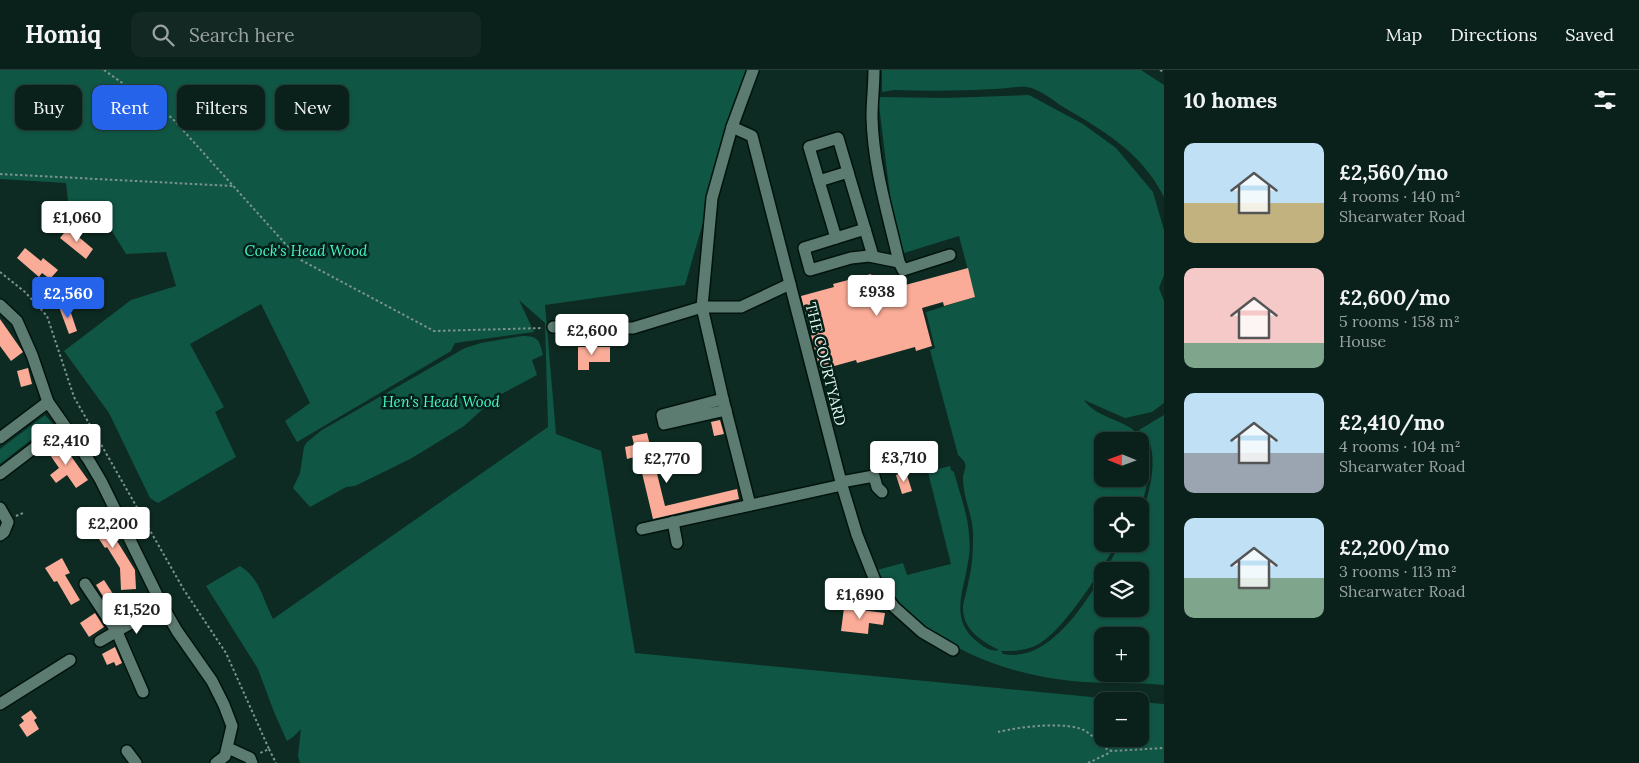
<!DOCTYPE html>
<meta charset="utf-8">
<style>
:root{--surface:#0a201a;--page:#132823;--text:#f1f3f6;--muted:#99a3a2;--line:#2a3e39;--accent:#2563eb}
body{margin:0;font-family:Lora,serif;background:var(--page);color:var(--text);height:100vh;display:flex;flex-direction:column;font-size:19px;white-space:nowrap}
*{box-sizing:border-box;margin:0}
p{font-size:16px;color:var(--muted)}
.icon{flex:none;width:28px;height:28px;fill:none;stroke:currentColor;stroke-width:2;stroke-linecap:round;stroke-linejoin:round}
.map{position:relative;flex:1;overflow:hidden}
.details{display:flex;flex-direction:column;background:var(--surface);width:475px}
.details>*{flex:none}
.banner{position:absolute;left:15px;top:15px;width:475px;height:45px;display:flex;gap:10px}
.needle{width:32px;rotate:271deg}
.tools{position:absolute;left:1094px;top:362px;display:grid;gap:10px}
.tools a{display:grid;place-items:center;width:55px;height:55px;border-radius:10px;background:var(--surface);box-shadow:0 1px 4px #0004,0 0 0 1px var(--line);font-size:25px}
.price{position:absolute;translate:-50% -42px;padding:0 11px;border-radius:5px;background:#fff;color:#222;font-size:16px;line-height:32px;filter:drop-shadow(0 1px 2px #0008)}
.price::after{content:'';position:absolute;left:50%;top:30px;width:15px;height:11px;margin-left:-8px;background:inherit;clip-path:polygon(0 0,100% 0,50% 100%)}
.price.current{background:var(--accent);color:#fff}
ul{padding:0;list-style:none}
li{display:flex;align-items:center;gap:15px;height:125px;padding:0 20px}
li span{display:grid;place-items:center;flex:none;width:140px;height:100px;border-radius:10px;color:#555}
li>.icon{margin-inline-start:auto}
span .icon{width:60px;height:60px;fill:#fffc;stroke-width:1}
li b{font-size:21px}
h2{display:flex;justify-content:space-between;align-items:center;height:60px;padding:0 20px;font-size:21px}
.chip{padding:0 18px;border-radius:10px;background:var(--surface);box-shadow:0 1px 4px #0004,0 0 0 1px var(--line);font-size:18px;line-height:45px}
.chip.current{background:var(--accent);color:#fff}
header{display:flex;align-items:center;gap:30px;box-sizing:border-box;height:70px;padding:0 25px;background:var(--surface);border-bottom:1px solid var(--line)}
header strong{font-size:24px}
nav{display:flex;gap:28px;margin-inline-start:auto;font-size:18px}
.search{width:350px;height:45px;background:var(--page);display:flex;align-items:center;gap:12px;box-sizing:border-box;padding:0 18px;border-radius:10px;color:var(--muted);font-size:19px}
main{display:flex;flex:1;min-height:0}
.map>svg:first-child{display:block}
</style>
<header>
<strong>Homiq</strong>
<div class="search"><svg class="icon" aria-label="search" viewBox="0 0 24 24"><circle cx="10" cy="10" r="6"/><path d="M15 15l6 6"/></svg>Search here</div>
<nav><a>Map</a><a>Directions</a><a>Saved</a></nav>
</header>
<main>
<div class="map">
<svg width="1164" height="693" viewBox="0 0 1164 693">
<rect width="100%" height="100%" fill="#0d2b22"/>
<g fill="#105645" fill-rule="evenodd">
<path d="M0,0H747L685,215L545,235L556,364L601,381L635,583L1133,631H1102V669H1140V632L1164,634V693H300L298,686L301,659L293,667L287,671L274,642L258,599L206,516L240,496C260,508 263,530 273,549L548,357L545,253L519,230L534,262L455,273L451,281L297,372L285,351L310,333L261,234L190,274L224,337L215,342L236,387L158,433L150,428L109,343L64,281L131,230L176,216L166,182L126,184L104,148L68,131L66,113L0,109Z"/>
<path d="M882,0H1141L1164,15V127C1141,81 1102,60 1060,35C1050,28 1039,19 1027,17C1016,16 1004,19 993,19C960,21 927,21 894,20L882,22Z"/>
<path d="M1029,25L1083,54L1116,78L1153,122L1164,160V205L1159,218L1164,231V333L1152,342L1125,348L1084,330C1091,340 1101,344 1112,349C1120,352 1129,356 1136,362C1156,378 1148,413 1142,434L1140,439V436H1102V474H1116C1101,501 1062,564 1035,576C1024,581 1012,581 1001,581L1003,584C1047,593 1082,538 1102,506V539H1140V501H1105L1120,474H1140V440L1144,438C1150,421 1157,389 1149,372C1146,367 1143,364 1139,360L1164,345V615C1133,612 1103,614 1072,611C1013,605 949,583 906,540C895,528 886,514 877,500L903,493L907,505L951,494L928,402L950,396L951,400L954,402C959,422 968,444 969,465C970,474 970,483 968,492C964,522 948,550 979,573C985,578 992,582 999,580C982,571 962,560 963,536C964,528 967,521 968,514C972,499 973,483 973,468C974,448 964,431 963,411C962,398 972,397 958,385L930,280L935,278L926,242L975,227L959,166L904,183L892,142L878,27L946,28ZM1102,371H1140V409H1102ZM1102,566H1140V604H1102Z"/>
<path d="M522,266C539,266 539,270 543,285L532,290L537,305L496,327L464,356L430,377L410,389L355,416L346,417L310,437L293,418L300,403L304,377L307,372L322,360L465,278L481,273Z"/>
<path d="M45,345L53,354V360L41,362L0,394V379Z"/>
</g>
<g fill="#fbac98">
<path d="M68,158L93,179L86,189L60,168Z"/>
<path d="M25,178L41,191L43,188L58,200L50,209L42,203L39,207L17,188Z"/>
<path d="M968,198L975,227L944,236L943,232L922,238L932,276L916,281L915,277L857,293L856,290L820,300L801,226L834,217L833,214L871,204L879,234L901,228L898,217Z"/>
<path d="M68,234L77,261L69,264L59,237Z"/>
<path d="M0,249L23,282L11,291L0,276Z"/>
<path d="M578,277H610V292H589V300H578Z"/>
<path d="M28,298L32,314L21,317L17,301Z"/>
<path d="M720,350L724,364L714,366L711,352Z"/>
<path d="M647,363L665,436L737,419L739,429L653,449L638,386L627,389L625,377L634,375L632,366Z"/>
<path d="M61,372L88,410L76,418L67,405L56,413L50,405L59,398L48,382Z"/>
<path d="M906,402L912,421L902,424L896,405Z"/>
<path d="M99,439L119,470L117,471L135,500L136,519L121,520L120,498L107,477L105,478L85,448Z"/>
<path d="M62,488L70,503L65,505L80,530L71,535L57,511L54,512L45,498Z"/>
<path d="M104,510L126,544L117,549L96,515Z"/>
<path d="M844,538L885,543L883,555L869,553L868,564L841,561Z"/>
<path d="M95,543L104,557L89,567L80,553Z"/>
<path d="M115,577L122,593L116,596L114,592L107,595L102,584Z"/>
<path d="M31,640L37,648L34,650L39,659L27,667L19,655L24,651L21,647Z"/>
</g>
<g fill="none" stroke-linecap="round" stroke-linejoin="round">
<defs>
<g id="minor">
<path d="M874,0C874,16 872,31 872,47C873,96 888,144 899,192L903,200L950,185"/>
<path d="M732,57L752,66L790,214"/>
<path d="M819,111L809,77L838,68L848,102"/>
<path d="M865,159L804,178L810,200L851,188L869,186L899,192"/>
<path d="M836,168L819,111L848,102L873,186"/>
<path d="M0,235L17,251L32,285L48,332L88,389L101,411L162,535L177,561L212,611L224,635L232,656L225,686L216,693"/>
<path d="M553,257L633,258L702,237L712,128L732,57L753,0"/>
<path d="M723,329L662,345L664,354L726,340"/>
<path d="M0,368L48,332"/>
<path d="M0,404L38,375L66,359"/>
<path d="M841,412L874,406L877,417L882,422"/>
<path d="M750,435L723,329L702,237H741L790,214L841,412L857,465L876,513L894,537L922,562L953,580"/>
<path d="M0,438L8,452L4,462L0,465"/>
<path d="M673,452L677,473"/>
<path d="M642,459L842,415"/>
<path d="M85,514L117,562L143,622"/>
<path d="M100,571L162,535"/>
<path d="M0,634L70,590"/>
<path d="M228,678L250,688L252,693"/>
<path d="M127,681L136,693"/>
</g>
</defs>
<use href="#minor" stroke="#00130c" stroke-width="14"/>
<g stroke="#7c948c" stroke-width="2" stroke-dasharray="2.5 2.5" stroke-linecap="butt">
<path d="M104,0L172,48L299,189L434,261L543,258"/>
<path d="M1160,0L1164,2"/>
<path d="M0,104L233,116"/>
<path d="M0,202L25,222L47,246L74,327L184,520L226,583L269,679L260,683"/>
<path d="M16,446L23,443"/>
<path d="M998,662C1018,657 1070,650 1087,662C1096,668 1101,678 1112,681L1164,678"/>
<path d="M269,679L276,693"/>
<path d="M1088,693L1107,684L1110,681"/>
</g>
<use href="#minor" stroke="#5d7c71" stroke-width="11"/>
</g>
<g text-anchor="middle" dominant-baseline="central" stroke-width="5" stroke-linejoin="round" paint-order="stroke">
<g font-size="15" font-style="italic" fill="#48f6ca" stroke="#032119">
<text x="306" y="180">Cock's Head Wood</text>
<text x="441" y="331">Hen's Head Wood</text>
</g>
<g font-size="15" fill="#e9faf3" stroke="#032119">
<text transform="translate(826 294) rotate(76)">THE COURTYARD</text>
</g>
</g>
</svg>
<div class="tools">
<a><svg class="needle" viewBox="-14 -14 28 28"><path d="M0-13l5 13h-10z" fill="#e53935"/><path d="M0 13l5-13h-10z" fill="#99a3a2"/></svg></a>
<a><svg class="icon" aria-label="locate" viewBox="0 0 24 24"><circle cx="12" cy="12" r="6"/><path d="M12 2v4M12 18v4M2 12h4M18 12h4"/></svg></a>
<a><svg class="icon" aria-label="layers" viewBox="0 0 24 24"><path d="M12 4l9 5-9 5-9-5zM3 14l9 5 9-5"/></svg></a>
<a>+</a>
<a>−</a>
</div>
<b class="price" style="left:77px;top:173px">£1,060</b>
<b class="price" style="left:877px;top:247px">£938</b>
<b class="price current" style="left:68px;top:249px">£2,560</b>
<b class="price" style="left:592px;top:286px">£2,600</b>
<b class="price" style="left:66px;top:396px">£2,410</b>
<b class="price" style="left:904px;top:413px">£3,710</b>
<b class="price" style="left:667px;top:414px">£2,770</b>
<b class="price" style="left:113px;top:479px">£2,200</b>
<b class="price" style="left:860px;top:550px">£1,690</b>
<b class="price" style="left:137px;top:565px">£1,520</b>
<div class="banner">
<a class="chip">Buy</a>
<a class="chip current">Rent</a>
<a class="chip">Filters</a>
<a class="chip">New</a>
</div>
</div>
<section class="details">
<h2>10 homes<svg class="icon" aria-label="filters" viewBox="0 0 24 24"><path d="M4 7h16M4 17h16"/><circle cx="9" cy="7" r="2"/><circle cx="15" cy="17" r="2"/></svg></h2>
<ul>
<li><span style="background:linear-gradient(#bfe0f5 60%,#c2b280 0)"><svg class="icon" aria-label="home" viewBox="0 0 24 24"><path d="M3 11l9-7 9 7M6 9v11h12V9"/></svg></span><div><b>£2,560/mo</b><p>4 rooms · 140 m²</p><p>Shearwater Road</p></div></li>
<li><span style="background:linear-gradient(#f6c9c9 75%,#7fa58c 0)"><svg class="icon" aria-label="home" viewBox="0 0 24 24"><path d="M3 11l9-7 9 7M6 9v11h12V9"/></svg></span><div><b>£2,600/mo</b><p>5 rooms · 158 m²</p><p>House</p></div></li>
<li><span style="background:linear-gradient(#bfe0f5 60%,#9aa5b1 0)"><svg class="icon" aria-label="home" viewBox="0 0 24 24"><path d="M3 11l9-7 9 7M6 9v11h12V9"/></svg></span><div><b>£2,410/mo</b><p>4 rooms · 104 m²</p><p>Shearwater Road</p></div></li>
<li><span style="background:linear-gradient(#bfe0f5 60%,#7fa58c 0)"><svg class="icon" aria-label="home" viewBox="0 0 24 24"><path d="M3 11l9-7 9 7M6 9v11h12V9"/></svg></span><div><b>£2,200/mo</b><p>3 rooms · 113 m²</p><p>Shearwater Road</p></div></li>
</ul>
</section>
</main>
